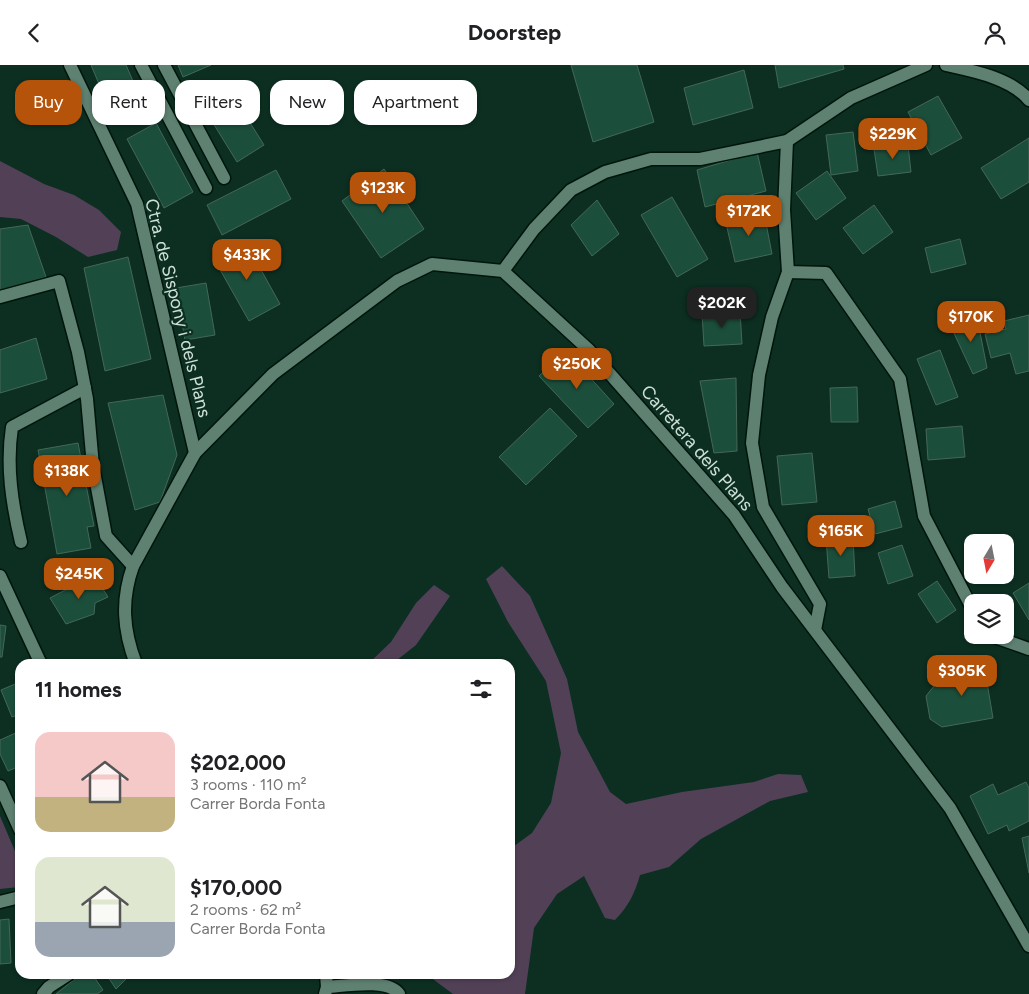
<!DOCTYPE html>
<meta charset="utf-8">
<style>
:root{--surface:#fff;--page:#f6f6f6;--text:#202124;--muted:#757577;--accent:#b45309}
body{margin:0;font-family:Figtree,sans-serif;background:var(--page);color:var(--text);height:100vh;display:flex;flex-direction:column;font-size:19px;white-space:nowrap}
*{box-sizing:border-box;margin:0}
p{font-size:16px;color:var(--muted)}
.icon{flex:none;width:28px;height:28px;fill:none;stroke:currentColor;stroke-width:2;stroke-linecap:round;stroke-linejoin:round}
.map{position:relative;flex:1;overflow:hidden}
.drawer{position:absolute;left:15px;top:594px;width:500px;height:320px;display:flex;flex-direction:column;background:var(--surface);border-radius:15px;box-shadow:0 1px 4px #0004}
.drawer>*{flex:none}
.banner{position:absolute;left:15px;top:15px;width:500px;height:45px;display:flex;gap:10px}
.needle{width:32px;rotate:190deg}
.tools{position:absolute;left:964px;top:469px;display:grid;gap:10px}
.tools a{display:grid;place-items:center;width:50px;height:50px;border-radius:10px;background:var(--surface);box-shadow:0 1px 4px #0004;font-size:25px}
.price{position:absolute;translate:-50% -42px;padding:0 11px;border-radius:10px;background:var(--accent);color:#fff;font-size:16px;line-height:32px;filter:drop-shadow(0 1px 2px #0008)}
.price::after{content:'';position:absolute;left:50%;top:30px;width:15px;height:11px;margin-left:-8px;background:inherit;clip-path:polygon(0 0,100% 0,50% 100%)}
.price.on{background:#222;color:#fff}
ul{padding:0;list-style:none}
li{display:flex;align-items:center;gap:15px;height:125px;padding:0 20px}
li span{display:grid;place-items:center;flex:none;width:140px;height:100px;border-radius:15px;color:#555}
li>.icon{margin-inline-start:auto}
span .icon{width:60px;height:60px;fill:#fffc;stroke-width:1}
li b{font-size:21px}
h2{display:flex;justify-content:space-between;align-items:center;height:60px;padding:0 20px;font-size:21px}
.tag{padding:0 18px;border-radius:15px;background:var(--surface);box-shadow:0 1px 4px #0004;font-size:18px;line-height:45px}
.tag.on{background:var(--accent);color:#fff}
header{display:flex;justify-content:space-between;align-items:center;height:65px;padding:0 20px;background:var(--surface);font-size:22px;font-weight:700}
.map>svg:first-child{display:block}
</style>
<header><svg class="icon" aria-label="back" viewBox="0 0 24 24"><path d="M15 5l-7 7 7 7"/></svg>Doorstep<svg class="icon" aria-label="person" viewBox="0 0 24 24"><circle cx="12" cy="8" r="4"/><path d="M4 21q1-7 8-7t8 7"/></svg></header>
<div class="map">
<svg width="1029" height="929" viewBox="0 0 1029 929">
<rect width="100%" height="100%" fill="#0c2f22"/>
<g fill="#524156">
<path d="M0,96L44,119L74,130L99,145L121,167L117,185L88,192L56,172L21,154L0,152Z"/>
<path d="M502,501L530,531L567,614L578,667L610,727L626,739L682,727L754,717L778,709L801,710L808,727L770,736L701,774L669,802L640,810C635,828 628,842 615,855L605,853L584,811L557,829L534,863L525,929H453L426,909H510V784L532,768L551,738L561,688L546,616L508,557L486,514Z"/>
<path d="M434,520L450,531L416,580L392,599H368L391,577L416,538Z"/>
<path d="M0,751L20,798L19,822L0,824Z"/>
</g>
<g fill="#1c4f3b" stroke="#456758">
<path d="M91,0H126L145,44L115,57Z"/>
<path d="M178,0H211L183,12Z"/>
<path d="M571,0H637L654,57L593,77Z"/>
<path d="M775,0H843L844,4L779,23Z"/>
<path d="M744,5L753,43L693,60L684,23Z"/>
<path d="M224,16L264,80L237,97L197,32Z"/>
<path d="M938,31L962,73L931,90L908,47Z"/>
<path d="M156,58L193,127L164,143L127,74Z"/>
<path d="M853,67L858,106L831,110L826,70Z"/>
<path d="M1029,73V117L1001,134L981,103Z"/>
<path d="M908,80L911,107L878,111L874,84Z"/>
<path d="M757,87L766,126L705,142L697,105Z"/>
<path d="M384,104L424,164L381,193L342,136Z"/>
<path d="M276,105L291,134L222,170L207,140Z"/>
<path d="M827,106L846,133L816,155L796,128Z"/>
<path d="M672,132L708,194L677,212L641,150Z"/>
<path d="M597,135L619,169L592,191L571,160Z"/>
<path d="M874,140L893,167L863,189L843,163Z"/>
<path d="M764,148L772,189L735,197L725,154Z"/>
<path d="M28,160L46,212L0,225V164Z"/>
<path d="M960,174L966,199L931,208L925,183Z"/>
<path d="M245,176L280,239L249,256L214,194Z"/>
<path d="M128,192L151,294L105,306L84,203Z"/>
<path d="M206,218L215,270L185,275L176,223Z"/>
<path d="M740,246L742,279L704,281L702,248Z"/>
<path d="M976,247L987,303L973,309L952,264Z"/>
<path d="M1029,250V306L1016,309L1010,288L991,293L985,269L1006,264L1004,256Z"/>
<path d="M36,273L47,314L0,328V285Z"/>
<path d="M940,285L958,332L936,340L917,294Z"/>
<path d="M566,286L614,339L588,363L539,311Z"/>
<path d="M736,313L737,386L714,388L700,316Z"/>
<path d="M857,322L858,357H831L830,323Z"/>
<path d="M163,330L177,390L160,437L135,445L108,338Z"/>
<path d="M550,343L577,371L526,420L499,392Z"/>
<path d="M962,361L965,392L928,395L926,364Z"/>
<path d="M78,378L94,461L87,462L91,483L57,489L38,385Z"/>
<path d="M812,388L817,437L782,440L777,391Z"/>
<path d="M895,436L902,462L875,469L868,444Z"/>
<path d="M853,472L855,511L829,513L826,473Z"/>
<path d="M902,480L913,511L888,519L878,488Z"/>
<path d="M94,510L108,532L95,538L94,549L66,559L50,533Z"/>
<path d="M937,516L956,545L937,558L918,529Z"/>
<path d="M1029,518V555L1013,528Z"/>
<path d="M0,560L6,561L2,592H0Z"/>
<path d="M983,594L993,653L942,662L930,654L926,631L934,621L959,617L955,599Z"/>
<path d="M20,617V649L12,652L1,625Z"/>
<path d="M20,666V701L8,706L0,689V675Z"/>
<path d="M1026,717L1029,723V756L1009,766L1007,760L988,769L970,731L993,719L998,730Z"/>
<path d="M1029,771V808L1022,773Z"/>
<path d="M9,854L11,898L0,899V855Z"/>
<path d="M81,909H92L103,925L97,929H56Z"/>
<path d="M106,909H131L116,924Z"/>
</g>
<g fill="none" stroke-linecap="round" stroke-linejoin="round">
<defs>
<g id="lane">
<path d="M21,477C12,439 6,401 12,362L85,323"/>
<path d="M327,922C345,921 388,913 399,929"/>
<path d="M43,929L49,922L69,909"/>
</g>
<g id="street">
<path d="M141,0L206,123"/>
<path d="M164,0L224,113"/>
<path d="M946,0C973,6 1011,13 1029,35"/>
<path d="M787,76L784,145L788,207L772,252L759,310L752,378L763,442L820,539L815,565"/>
<path d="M503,206L534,164L571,125L605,107L651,94H700L787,76L851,33L926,0"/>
<path d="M788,207L826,208L900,314L924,451L972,543"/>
<path d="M0,232L59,216L78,287L87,334L93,401L106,471L133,501"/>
<path d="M0,511L41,599"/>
<path d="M989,570L1029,584"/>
<path d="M0,721L20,765"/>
<path d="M0,837L20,832"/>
</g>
<g id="secondary">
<path d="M70,0L137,139L195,388"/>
<path d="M136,599C123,565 121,535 133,501L195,388L273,309L397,216L432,199L503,206L589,285L734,450L782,522L950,743L1029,881"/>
<path d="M325,929L327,922L326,909"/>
</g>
</defs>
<use href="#lane" stroke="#00150c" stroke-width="15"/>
<use href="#street" stroke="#00150c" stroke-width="15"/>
<use href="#secondary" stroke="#00150c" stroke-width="15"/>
<use href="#lane" stroke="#5e8171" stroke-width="12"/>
<use href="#street" stroke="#5e8171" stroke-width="12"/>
<use href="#secondary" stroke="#5e8171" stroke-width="12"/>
</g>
<g text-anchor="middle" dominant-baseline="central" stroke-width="4.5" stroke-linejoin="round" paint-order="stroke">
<g font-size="18" fill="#cee0d7" stroke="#0c2f22">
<text transform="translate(178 243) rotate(76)">Ctra. de Sispony i dels Plans</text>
<text transform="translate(697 383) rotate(49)">Carretera dels Plans</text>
</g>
</g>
</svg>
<div class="tools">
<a><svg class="needle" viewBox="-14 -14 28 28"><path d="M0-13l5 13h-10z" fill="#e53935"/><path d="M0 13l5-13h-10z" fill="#757577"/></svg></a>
<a><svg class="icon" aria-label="layers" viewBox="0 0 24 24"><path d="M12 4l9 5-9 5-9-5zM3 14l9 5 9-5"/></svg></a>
</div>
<b class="price" style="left:893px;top:95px">$229K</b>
<b class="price" style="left:383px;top:149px">$123K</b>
<b class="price" style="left:749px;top:172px">$172K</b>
<b class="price" style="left:247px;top:216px">$433K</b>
<b class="price on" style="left:722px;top:264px">$202K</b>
<b class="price" style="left:971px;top:278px">$170K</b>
<b class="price" style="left:577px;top:325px">$250K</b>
<b class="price" style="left:67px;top:432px">$138K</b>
<b class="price" style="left:841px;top:492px">$165K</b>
<b class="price" style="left:79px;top:535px">$245K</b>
<b class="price" style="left:962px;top:632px">$305K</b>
<div class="banner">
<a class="tag on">Buy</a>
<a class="tag">Rent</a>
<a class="tag">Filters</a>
<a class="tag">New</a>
<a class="tag">Apartment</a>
</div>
<section class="drawer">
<h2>11 homes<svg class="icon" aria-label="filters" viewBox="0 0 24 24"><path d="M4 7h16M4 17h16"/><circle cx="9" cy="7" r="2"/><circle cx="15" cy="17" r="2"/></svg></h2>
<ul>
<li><span style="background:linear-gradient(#f6c9c9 65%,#c2b280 0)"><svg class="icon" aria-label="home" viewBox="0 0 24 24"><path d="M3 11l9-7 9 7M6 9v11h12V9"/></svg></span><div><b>$202,000</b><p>3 rooms · 110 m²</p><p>Carrer Borda Fonta</p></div></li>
<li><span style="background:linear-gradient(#dfe7d0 65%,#9aa5b1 0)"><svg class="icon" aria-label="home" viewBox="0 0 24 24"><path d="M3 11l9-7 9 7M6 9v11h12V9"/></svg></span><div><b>$170,000</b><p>2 rooms · 62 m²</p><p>Carrer Borda Fonta</p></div></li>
</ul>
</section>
</div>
